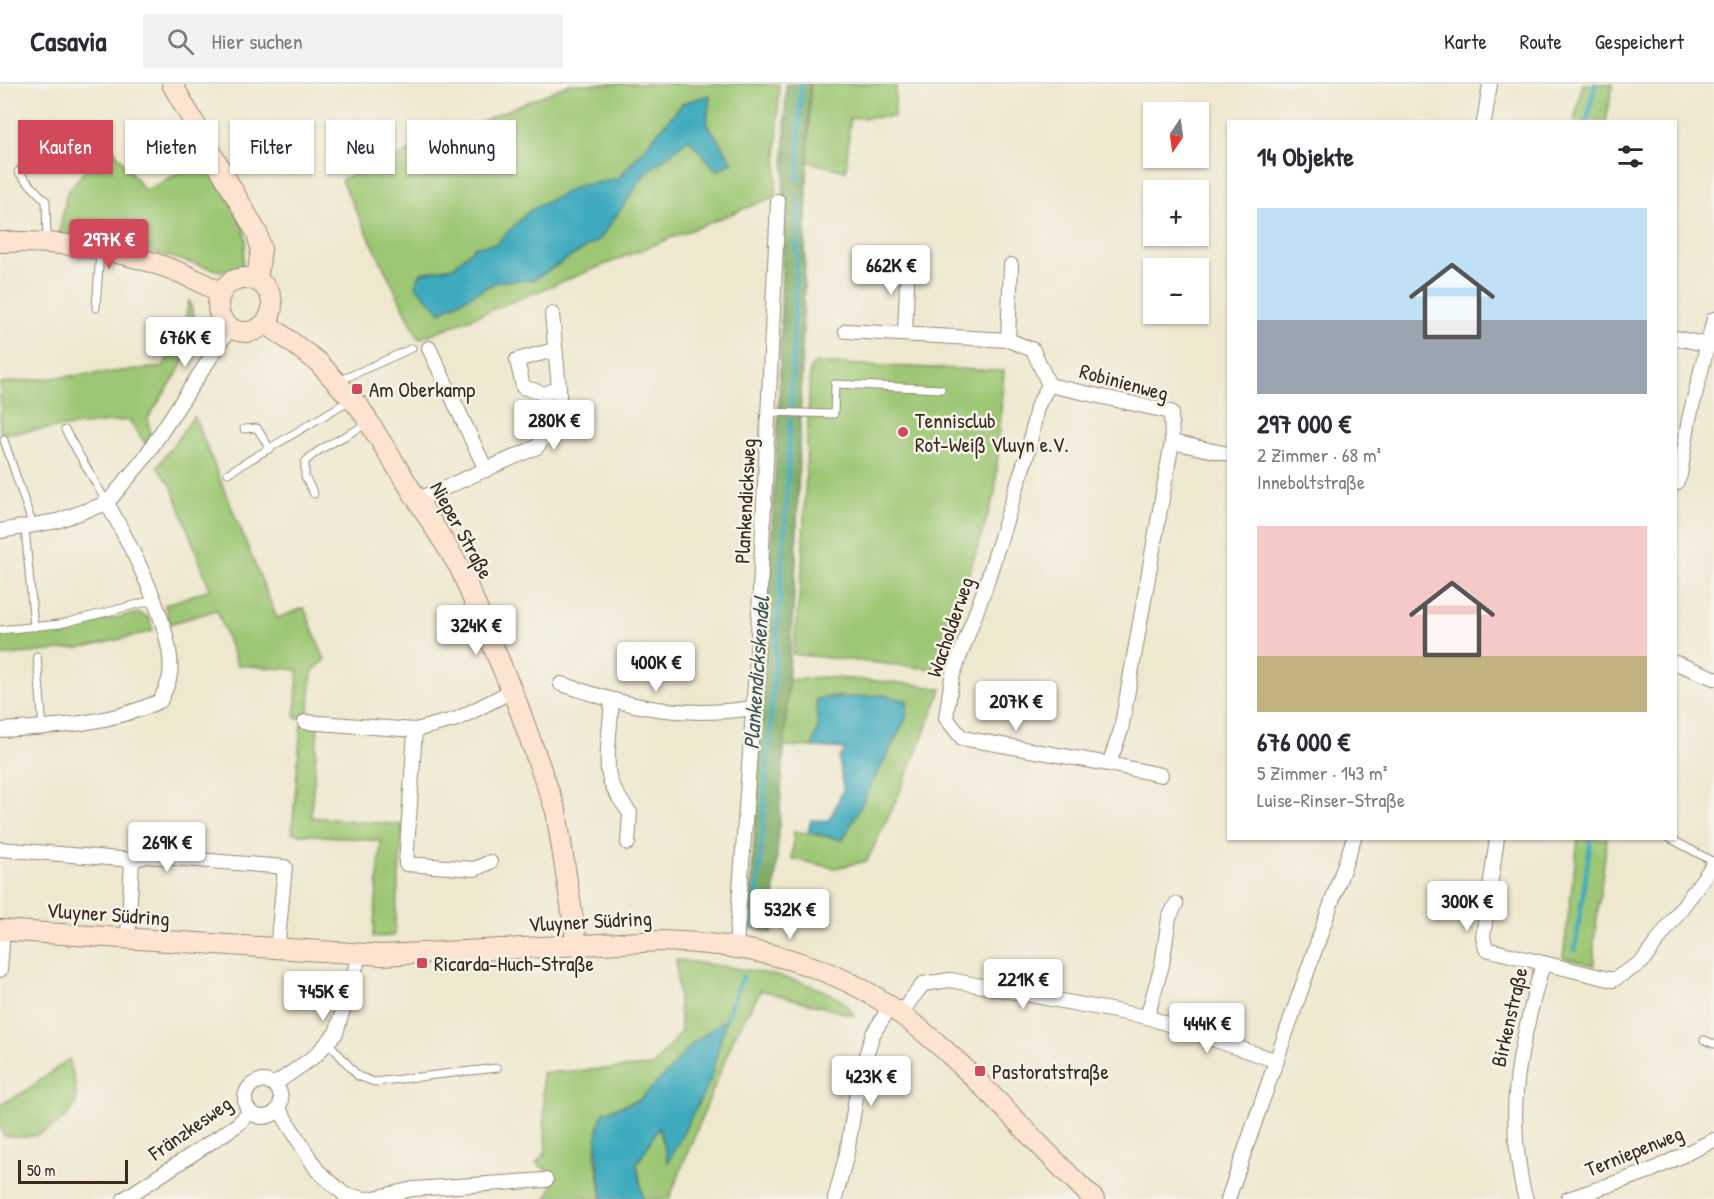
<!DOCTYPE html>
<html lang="de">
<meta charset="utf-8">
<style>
:root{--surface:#fff;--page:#f2f2f3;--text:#2b2b33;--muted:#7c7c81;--line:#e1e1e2;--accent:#d1495b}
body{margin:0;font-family:"Patrick Hand",sans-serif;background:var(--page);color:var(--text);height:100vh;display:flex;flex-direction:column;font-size:22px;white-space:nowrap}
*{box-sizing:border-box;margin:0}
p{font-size:20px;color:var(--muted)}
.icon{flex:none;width:33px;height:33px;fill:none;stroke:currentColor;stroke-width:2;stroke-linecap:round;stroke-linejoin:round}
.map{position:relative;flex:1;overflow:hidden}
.details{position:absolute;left:1227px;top:36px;width:450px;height:720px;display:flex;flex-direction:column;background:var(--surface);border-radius:0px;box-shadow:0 2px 4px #0004}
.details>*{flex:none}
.guide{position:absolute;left:18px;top:36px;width:570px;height:54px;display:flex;gap:12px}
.needle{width:39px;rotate:193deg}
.controls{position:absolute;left:1143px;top:18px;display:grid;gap:12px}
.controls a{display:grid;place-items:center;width:66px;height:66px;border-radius:0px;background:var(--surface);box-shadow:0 2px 4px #0004;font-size:30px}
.scale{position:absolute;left:18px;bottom:15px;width:110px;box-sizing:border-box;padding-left:6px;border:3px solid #3b2a1e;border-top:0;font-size:16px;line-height:21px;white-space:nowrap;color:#3b2a1e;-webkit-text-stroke:4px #f7f3e8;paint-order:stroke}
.price{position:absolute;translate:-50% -51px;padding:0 14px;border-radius:6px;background:#fff;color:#222;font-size:20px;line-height:39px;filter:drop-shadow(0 2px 3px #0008)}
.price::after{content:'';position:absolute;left:50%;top:36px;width:18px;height:14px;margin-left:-9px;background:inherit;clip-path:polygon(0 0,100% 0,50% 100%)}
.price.current{background:var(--accent);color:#fff}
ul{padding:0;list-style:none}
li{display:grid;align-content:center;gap:12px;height:318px;padding:0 30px}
li span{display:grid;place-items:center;height:186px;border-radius:0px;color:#555}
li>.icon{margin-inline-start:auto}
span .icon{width:108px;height:108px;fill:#fffc;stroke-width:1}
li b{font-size:26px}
h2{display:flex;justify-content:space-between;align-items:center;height:72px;padding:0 30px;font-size:26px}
.chip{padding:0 21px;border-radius:0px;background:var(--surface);box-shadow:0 2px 4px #0004;font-size:21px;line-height:54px}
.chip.current{background:var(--accent);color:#fff}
header{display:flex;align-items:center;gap:36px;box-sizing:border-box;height:84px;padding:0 30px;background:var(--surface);border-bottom:2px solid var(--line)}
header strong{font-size:28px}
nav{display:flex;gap:33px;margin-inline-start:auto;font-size:21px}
.search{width:420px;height:54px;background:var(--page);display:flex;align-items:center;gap:15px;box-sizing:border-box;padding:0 21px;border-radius:0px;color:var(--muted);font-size:22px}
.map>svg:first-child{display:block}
</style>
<header>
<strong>Casavia</strong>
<div class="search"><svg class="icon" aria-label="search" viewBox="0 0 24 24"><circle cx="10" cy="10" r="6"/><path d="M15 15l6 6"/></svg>Hier suchen</div>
<nav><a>Karte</a><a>Route</a><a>Gespeichert</a></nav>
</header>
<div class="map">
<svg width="1714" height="1115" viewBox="0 0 1714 1115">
<rect width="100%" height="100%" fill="#f7f3e8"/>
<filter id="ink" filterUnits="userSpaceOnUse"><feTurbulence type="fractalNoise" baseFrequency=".0167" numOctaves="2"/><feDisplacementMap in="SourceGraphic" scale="12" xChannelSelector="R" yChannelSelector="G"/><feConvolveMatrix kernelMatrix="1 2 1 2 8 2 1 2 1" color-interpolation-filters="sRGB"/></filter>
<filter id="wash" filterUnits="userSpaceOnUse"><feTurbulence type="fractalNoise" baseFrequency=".008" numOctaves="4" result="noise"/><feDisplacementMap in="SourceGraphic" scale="24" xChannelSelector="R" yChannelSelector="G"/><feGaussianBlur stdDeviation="1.35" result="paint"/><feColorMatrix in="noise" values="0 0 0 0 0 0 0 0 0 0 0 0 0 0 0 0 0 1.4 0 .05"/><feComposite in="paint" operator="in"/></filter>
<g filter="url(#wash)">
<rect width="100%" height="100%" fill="#eee8cf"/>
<g fill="#9dc774" stroke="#6c7849" stroke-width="1.5" fill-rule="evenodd">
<path d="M570,0H779L776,112L419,255L341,96ZM710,11L707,39L732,78L717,87L689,54L645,90L600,155L533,196L498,197L440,228L421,189L453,183L476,162L496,160L529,127L578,102L618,95L683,19Z"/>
<path d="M810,0H896L894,33L850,34L846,87L808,78Z"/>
<path d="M1583,0H1613L1606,37H1574Z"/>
<path d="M108,58L145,107L207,74L241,133L246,156L242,183L224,188L134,163L59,150L67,108Z"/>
<path d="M189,216L198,246L177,290L148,334L151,352L146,360L129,336L0,350V299L163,283L185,236Z"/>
<path d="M815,279L1004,287L995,409L967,496L933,585L793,570L802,486L810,285Z"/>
<path d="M194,332L277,534L304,524L325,576L312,588L308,635L295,634L298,586L237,581L217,526L169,540L165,521L210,505L171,401L157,383Z"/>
<path d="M139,529L149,534L153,547L88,563L0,572V551L66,544Z"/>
<path d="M824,593L913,600L942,605L899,710L867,777L835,784L792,775L794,747L843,756L907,632V617L831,612L816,615L818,644L812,663L783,662L787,596Z"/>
<path d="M301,641L318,642L311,733L403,741L394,852L373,853L381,757L292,749Z"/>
<path d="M1578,755H1607L1594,858V881L1563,874Z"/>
<path d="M676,876C714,881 840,893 854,932L761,906L735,951L669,1115H643L637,1080L659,1042L668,1077L695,957C677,975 662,1003 639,1015C627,1021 615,1022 603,1029L595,1070L602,1115H586V1112L545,1114C553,1106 554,1098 550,1088L536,1079L546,1068L542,989L653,982L681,947Z"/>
<path d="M69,975C72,987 78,1005 76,1017C73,1031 46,1050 33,1052C23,1054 14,1053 4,1052L0,1045V1021L24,1008Z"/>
</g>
<path fill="#7eac66" stroke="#5c6b42" stroke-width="1.5" d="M786,0H810L796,478L772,849L749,844L779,318Z"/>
<g fill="#3eaabd" stroke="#3c6a6e" stroke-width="1.5">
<path d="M710,11L707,39L732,78L717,87L689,55L645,90L600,155L533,196L498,197L440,228L415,201L421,189L453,183L476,162L496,160L529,127L578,102L618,95L683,19Z"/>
<path d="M885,611L907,617V632L843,756L808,748L811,736H829L843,706L839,674L846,665L812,663L818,644L816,615Z"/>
<path d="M726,935L710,997L668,1078L659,1043L637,1080L643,1115H602C601,1085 590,1058 603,1029L639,1016L665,991L695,957Z"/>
</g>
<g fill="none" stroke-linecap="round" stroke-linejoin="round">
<g stroke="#3eaabd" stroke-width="4.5">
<path d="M1587,38L1595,0"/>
<path d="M798,95L801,0"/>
<path d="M791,322L799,118"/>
<path d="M755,844L785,444L790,336"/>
<path d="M1575,866L1591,754"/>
<path d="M726,935L743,892"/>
</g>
</g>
</g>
<g filter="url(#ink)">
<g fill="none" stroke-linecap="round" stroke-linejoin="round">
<defs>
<g id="lane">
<path d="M47,158L46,117L18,88L65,43"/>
<path d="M96,224L100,168"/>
<path d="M339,297L412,264"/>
<path d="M770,328L834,330L835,300L941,305"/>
<path d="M244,345L257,344L270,365"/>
<path d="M65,346L107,419"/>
<path d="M4,356L33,442"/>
<path d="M228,389L350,316"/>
<path d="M314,410L305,393V378C321,361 348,353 367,339"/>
<path d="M25,444L34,543"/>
<path d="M0,546L60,540L154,516"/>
<path d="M37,572L43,644"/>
<path d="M1669,754L1714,778"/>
<path d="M1704,956L1714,960"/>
<path d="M328,958L358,992L374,998L497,984"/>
</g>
<g id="street">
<path d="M1484,38L1490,0"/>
<path d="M846,247L1008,256L1033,266L1049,301"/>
<path d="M905,250L908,175"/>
<path d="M1676,254L1714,262"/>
<path d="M1008,256L1011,181"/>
<path d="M429,264L486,386"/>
<path d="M554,266L517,276L523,303L545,310L559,304"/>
<path d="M1049,301L1037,323L1029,364L985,504L952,593L946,634L962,654L1109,680L1121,646L1172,358"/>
<path d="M1049,301L1171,328L1172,358L1228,370"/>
<path d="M1676,399L1680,391L1689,335L1714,235"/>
<path d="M419,415L537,363L559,333V304L552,230"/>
<path d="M0,447L57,437L107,419L143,376L230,244"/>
<path d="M1676,579L1714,594"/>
<path d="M561,600C579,605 596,612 614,616C660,629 706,631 752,624"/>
<path d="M612,616C611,635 605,676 609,692C611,704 623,720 630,729L628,759"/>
<path d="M305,638L415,646L457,635L512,607"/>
<path d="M0,646C55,643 110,640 160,617C164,609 169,599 170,591C176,547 129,458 107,419"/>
<path d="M415,646L406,780L475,785L490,778"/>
<path d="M1109,680L1161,691"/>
<path d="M1497,754L1483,853L1486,865L1543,879"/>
<path d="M0,765L132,776L147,772L285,783L277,866"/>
<path d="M128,855L132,776"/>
<path d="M736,862L757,572L778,117"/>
<path d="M0,886L3,847"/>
<path d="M900,930L923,900L950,896L1147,933L1277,977"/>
<path d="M1147,933L1162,881L1169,834L1176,820"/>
<circle cx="263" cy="1015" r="18"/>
<path d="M275,1000L315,972L336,949L360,869"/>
<path d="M279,1025L317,1086L345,1111L366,1115"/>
<path d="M124,1115L237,1041L250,1028"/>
<path d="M370,1115L413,1105L546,1096"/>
<path d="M835,1115L847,1069L860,989L873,950L890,923"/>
<path d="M1228,1115L1354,754"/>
<path d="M1526,1115C1521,1102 1520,1088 1518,1074C1508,1004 1525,946 1543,879L1613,896L1642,878L1714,780"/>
<path d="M1568,1115L1650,1087L1714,1056"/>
</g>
<g id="secondary">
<path d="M172,0L257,149L261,165L257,197"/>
<path d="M0,158C75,156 155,170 221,209"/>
<circle cx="245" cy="221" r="27"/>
<path d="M266,239L318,278L360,324L460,484L517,619L556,727L577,860"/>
<path d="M0,846L382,871L662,857C742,859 823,876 891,923C967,976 1026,1052 1094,1115"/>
</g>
</defs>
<use href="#lane" stroke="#948976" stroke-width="9"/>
<use href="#street" stroke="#948976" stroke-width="16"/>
<use href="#secondary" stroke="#948976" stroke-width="22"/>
<use href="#lane" stroke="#fff" stroke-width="7"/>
<use href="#street" stroke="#fff" stroke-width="14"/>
<use href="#secondary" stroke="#fde4d0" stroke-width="20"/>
</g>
</g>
<g fill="#d1495b" stroke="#f7f3e8" stroke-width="2">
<rect x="351" y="299" width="12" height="12" rx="3"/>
<circle cx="903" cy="348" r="6"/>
<rect x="416" y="873" width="12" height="12" rx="3"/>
<rect x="974" y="981" width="12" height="12" rx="3"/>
</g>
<g text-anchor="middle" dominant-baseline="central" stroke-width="5" stroke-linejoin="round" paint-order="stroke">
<g font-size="21" fill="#3b2a1e" stroke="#f7f3e8">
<text transform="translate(1124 298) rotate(15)">Robinienweg</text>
<text transform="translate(745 417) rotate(-87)">Plankendicksweg</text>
<text transform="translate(462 446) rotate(61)">Nieper Straße</text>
<text transform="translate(950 543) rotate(-71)">Wacholderweg</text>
<text transform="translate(108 830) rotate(4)">Vluyner Südring</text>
<text transform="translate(590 837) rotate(-3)">Vluyner Südring</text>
<text transform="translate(1509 933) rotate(-77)">Birkenstraße</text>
<text transform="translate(190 1044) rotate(-35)">Fränzkesweg</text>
<text transform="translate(1634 1067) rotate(-22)">Terniepenweg</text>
</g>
<g font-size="21" fill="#3b2a1e" stroke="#f7f3e8" text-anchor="start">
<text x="369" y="305">Am Oberkamp</text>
<text x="915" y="336">Tennisclub<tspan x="915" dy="24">Rot-Weiß Vluyn e.V.</tspan></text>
<text x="434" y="879">Ricarda-Huch-Straße</text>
<text x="992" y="987">Pastoratstraße</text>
</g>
<g font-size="22" font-style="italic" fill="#3c5756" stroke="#f7f3e8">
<text transform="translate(756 589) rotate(-86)">Plankendickskendel</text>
</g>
</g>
</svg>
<div class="controls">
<a><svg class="needle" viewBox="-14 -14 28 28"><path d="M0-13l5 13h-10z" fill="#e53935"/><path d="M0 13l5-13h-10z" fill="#7c7c81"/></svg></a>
<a>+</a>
<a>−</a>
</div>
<div class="scale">50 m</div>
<b class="price current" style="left:109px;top:186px">297K €</b>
<b class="price" style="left:891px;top:212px">662K €</b>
<b class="price" style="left:185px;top:284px">676K €</b>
<b class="price" style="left:554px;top:367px">280K €</b>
<b class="price" style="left:476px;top:572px">324K €</b>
<b class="price" style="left:656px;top:609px">400K €</b>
<b class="price" style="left:1016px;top:648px">207K €</b>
<b class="price" style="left:167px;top:789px">269K €</b>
<b class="price" style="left:1467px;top:848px">300K €</b>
<b class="price" style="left:790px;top:856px">532K €</b>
<b class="price" style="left:1023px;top:926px">221K €</b>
<b class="price" style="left:323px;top:938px">745K €</b>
<b class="price" style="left:1207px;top:970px">444K €</b>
<b class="price" style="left:871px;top:1023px">423K €</b>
<div class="guide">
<a class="chip current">Kaufen</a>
<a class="chip">Mieten</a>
<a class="chip">Filter</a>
<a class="chip">Neu</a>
<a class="chip">Wohnung</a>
</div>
<section class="details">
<h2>14 Objekte<svg class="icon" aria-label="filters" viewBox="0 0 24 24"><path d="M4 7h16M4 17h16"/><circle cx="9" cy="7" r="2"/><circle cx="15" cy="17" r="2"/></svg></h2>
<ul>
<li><span style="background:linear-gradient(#bfe0f5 60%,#9aa5b1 0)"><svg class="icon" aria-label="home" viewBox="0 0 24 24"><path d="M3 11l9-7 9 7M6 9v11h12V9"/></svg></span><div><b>297 000 €</b><p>2 Zimmer · 68 m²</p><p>Inneboltstraße</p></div></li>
<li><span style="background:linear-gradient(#f6c9c9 70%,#c2b280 0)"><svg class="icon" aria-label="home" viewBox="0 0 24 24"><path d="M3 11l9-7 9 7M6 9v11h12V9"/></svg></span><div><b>676 000 €</b><p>5 Zimmer · 143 m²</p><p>Luise-Rinser-Straße</p></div></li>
</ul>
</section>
</div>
